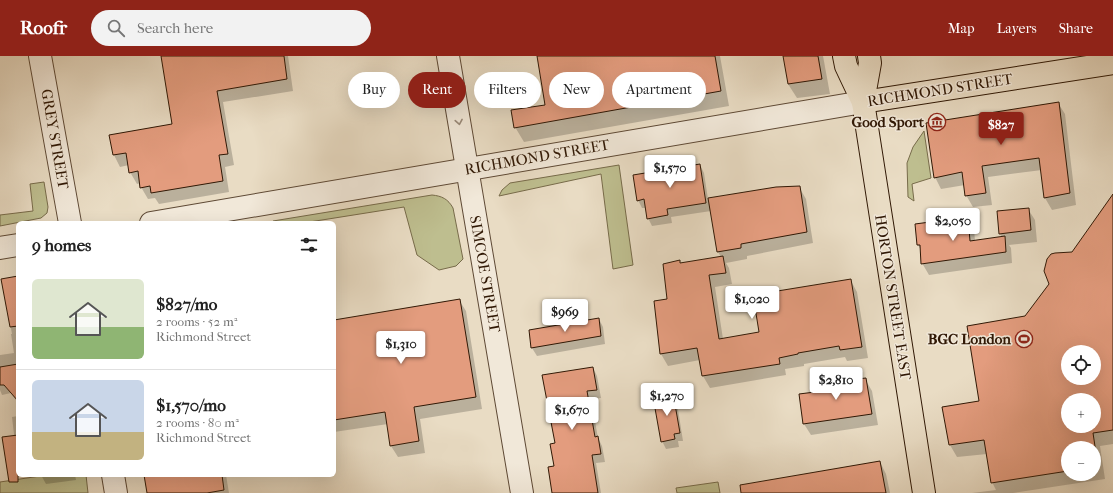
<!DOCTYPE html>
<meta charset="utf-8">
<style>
:root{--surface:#fff;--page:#f2f2f2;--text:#222;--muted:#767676;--line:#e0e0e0;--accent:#8f2418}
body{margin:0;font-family:"IM FELL French Canon",serif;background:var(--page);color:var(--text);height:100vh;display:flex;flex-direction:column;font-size:15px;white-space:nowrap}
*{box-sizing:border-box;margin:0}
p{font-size:13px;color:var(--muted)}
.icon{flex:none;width:22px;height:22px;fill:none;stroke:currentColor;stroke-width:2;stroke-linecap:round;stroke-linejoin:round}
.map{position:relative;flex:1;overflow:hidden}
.drawer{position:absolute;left:16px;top:165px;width:320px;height:256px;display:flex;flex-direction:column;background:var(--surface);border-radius:6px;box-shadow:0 4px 16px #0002}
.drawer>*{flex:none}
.banner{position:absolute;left:348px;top:16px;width:380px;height:36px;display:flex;gap:8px}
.buttons{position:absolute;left:1061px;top:289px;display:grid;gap:8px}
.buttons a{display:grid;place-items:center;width:40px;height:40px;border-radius:50%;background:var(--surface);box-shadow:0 4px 16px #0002;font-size:20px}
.price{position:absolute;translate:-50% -34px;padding:0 9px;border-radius:4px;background:#fff;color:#222;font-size:13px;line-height:26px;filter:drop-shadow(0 1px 2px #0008)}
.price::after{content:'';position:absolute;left:50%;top:24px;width:12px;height:9px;margin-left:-6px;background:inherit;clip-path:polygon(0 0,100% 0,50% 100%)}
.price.selected{background:var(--accent);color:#fff}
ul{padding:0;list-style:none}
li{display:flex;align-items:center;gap:12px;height:100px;padding:0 16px}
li+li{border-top:1px solid var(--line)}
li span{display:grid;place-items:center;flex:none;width:112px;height:80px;border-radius:6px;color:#555}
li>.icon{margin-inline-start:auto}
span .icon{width:48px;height:48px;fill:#fffc;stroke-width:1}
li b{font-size:17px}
h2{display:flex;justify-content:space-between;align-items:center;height:48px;padding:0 16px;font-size:17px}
.pill{padding:0 14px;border-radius:18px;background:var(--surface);box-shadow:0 4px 16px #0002;font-size:14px;line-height:36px}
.pill.selected{background:var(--accent);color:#fff}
header{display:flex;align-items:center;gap:24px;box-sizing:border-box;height:56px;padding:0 20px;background:var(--accent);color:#fff}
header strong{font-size:19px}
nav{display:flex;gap:22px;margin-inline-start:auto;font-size:14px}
.search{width:280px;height:36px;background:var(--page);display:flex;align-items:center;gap:10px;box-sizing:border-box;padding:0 14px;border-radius:22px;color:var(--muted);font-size:15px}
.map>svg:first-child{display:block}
</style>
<header>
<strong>Roofr</strong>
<div class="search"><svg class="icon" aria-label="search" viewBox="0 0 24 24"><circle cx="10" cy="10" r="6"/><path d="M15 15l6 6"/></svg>Search here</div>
<nav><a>Map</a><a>Layers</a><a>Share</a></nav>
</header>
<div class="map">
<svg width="1113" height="437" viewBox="0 0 1113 437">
<rect width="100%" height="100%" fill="#e9dcc4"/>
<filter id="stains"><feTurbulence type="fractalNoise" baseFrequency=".005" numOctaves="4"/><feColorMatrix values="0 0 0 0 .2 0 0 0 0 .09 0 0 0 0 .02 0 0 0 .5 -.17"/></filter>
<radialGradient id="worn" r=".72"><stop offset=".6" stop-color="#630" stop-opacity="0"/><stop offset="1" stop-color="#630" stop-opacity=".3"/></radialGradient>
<g fill="#bebe8f" stroke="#776b4a">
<path d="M924,75L931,122L912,128L914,145L908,141L907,107L913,91Z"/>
<path d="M619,109L633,209L613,213L601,118L499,140L502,134L510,127Z"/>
<path d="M44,126L48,151L47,157L41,162L0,170V159L33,155L30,128Z"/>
<path d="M432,139C442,140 448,143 453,152L463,203L456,210L439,214L417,199L404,151L303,167H273V165Z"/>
<path d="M47,419H86L88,437H0V426Z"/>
<path d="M718,426L720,437H677L676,432Z"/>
</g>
<g fill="#0003" fill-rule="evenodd">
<path d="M162,0H288L293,35L223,46L234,109L225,111L229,136L159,148L155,142L148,143L141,131V127L137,128L130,116L129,109L120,111L114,99L110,80L173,69Z"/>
<path d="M538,0H720L729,50L524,86L515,71L546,50Z"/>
<path d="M784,0H823L830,38L797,42L788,28Z"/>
<path d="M1058,47L1065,58L1076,149L1052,154L1045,142L1042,114L988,121L992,149L973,151L966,139L965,129L941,133L935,121Z"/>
<path d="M700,109L704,117L708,143L799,131L806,143L813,187L747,200V203L726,207L729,212L732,228L715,231L723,283L760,277L851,225L857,236L868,302L847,305L845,301L804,308V310L785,313L786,319L710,332L703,320L700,304L668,310L661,298L655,245L668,244L679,205L681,208L721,201L718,196L711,155L671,161L672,167L652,170L648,162L646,152H642L638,144Z"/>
<path d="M1113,148V388L1100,390L1105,423L1013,437H972L996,434L992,426L987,398L957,401L950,389L980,345L1025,261L1072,197ZM1068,296H1094V322H1068ZM1068,344H1094V370H1068ZM1068,392H1094V418H1068Z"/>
<path d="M1028,153L1035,164L1037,186L1009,189L1011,192L1012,207L929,219L922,207L921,194L918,189L967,162L974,173L975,185L1002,181L1000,178Z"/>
<path d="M18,221V347L11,337L2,339L0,334V299L14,297L11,278H12L2,224Z"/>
<path d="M459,244L466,255L482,353L420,363L425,397L398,401L391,390L388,368L334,376V265Z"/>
<path d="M599,263L603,271L605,288L537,300L532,292L530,275Z"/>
<path d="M593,312L597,320L601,342L591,343L598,382L602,390L605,406L596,407L601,437H553L556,388Z"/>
<path d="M865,323L872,335L878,369L811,379L804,368L816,337Z"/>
<path d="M672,339L677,347L683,385H678L679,391L666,393L662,385Z"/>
<path d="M18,360V413L12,361Z"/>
<path d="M880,406L886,418L890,437H768Z"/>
<path d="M41,419H75L76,424L46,428Z"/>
<path d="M145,419H226L229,437H148Z"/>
</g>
<g fill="#e39c7e" stroke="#301805" fill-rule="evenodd">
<path d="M161,0H284L287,23L217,35L228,98L219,99L223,125L151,137L150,130L140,132L138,115L129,117L126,97L113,99L109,79L172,68Z"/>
<path d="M537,0H715L721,35L514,72L511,54L545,49Z"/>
<path d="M783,0H818L822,23L788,28Z"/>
<path d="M1059,46L1070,137L1044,142L1039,102L982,110L986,137L965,140L962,116L934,122L926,67Z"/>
<path d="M700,108L706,147L667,153L668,159L647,163L644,143L637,145L633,119Z"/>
<path d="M800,130L807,176L741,188V192L717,196L708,142L776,131Z"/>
<path d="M1113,138V374L1093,377L1098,410L1094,411V392H1068V415L991,427L984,384L949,389L942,351L979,345L967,270L1025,260L1049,228L1044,215L1047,203L1051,198L1055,197L1072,196ZM1068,296H1094V322H1068ZM1068,344H1094V370H1068Z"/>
<path d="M1029,152L1031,174L999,178L997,155Z"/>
<path d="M968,161L970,185L1005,180L1006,196L921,208L920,189H917L915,168Z"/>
<path d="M723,200L726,217L709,219L719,283L759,276L753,239L851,223L862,291L840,294L839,290L798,297V298L779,302L780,308L702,320L697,292L660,298L654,245L667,243L663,208L680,204V207Z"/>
<path d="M18,220V270L10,271L1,223Z"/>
<path d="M460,243L476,341L414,351L419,385L390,390L385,356L334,364V264Z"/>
<path d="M599,262L601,280L531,292L529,274Z"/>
<path d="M18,308V345L4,329H0V311Z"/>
<path d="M593,311L597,334L587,335L595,381L598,380L601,398L592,399L598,437H552L548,411L554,410L550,388L555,387L542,319Z"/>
<path d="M866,322L872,358L803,368L799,338L815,336L813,328Z"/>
<path d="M673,337L680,377L674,378L675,383L661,386L653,341Z"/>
<path d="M18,379V426H9L2,381Z"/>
<path d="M880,405L886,437H741L740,429Z"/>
<path d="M144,419H222L224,434L207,437H147Z"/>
</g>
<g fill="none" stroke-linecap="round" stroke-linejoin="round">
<defs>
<g id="minor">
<path d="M40,0L70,167"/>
<path d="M448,0L522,437"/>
<path d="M151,167L863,46"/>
<path d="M0,192L18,189"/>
<path d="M113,419L116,437"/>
</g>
<g id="major">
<path d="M844,0L846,10L863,46L924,437"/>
<path d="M863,46L1113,7"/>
<path d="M863,46L870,7L869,0"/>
</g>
</defs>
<use href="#minor" stroke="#5e4935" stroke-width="24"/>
<use href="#major" stroke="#301805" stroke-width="24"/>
<use href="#minor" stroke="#f1e8d9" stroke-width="22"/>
<use href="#major" stroke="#e9dcc4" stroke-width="22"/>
</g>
<defs><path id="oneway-chevron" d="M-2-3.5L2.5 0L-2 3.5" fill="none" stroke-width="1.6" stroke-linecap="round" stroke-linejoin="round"/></defs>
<use stroke="#9a8a7a" href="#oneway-chevron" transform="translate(459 66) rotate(80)"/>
<defs>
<symbol id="museum-ring" viewBox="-11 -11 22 22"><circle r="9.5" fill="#f1e8d9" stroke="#8f2418" stroke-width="1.5"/><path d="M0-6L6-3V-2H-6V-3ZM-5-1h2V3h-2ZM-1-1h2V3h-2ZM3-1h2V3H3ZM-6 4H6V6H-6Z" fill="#8f2418"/></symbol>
<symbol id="stadium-ring" viewBox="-11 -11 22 22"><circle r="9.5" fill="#f1e8d9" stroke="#8f2418" stroke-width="1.5"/><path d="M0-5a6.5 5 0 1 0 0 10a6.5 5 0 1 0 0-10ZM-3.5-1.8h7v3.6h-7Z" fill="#8f2418"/></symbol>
</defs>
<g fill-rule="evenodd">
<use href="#museum-ring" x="927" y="56" width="20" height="20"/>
<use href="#stadium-ring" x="1014" y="273" width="20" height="20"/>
</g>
<g text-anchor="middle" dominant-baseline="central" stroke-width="3" stroke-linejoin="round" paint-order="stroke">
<g font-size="15" fill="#301805" stroke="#f1e8d9">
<text transform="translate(940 34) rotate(-9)">RICHMOND STREET</text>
<text transform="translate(55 83) rotate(80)">GREY STREET</text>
<text transform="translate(537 101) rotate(-10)">RICHMOND STREET</text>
<text transform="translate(485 218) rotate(80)">SIMCOE STREET</text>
<text transform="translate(893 241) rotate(81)">HORTON STREET EAST</text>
</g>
<g font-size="15" font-weight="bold" fill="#301805" stroke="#f1e8d9" text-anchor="end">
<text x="924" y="66">Good Sport</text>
<text x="1011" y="283">BGC London</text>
</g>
</g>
<rect width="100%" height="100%" filter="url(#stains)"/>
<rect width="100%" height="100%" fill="url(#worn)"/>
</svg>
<div class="buttons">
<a><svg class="icon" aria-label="locate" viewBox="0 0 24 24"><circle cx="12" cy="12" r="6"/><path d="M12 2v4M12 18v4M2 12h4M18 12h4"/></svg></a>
<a>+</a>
<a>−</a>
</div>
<b class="price selected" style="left:1001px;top:90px">$827</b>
<b class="price" style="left:670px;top:133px">$1,570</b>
<b class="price" style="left:953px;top:186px">$2,050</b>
<b class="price" style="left:752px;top:264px">$1,020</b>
<b class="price" style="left:565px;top:277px">$969</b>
<b class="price" style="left:401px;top:309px">$1,310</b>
<b class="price" style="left:836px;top:345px">$2,810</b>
<b class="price" style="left:667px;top:361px">$1,270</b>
<b class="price" style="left:572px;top:375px">$1,670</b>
<div class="banner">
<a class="pill">Buy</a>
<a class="pill selected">Rent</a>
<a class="pill">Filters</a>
<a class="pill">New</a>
<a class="pill">Apartment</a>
</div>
<section class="drawer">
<h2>9 homes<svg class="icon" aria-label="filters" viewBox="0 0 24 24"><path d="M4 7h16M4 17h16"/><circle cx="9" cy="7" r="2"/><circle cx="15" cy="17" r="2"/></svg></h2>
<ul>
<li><span style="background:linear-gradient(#dfe7d0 60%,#8fb573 0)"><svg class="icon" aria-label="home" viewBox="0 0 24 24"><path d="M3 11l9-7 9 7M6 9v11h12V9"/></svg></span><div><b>$827/mo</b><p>2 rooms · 52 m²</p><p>Richmond Street</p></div></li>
<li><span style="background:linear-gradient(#c9d6e8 65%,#c2b280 0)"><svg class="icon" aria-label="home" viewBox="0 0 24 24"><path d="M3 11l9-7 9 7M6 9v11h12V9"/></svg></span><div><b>$1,570/mo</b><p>2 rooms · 80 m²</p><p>Richmond Street</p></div></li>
</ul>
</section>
</div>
